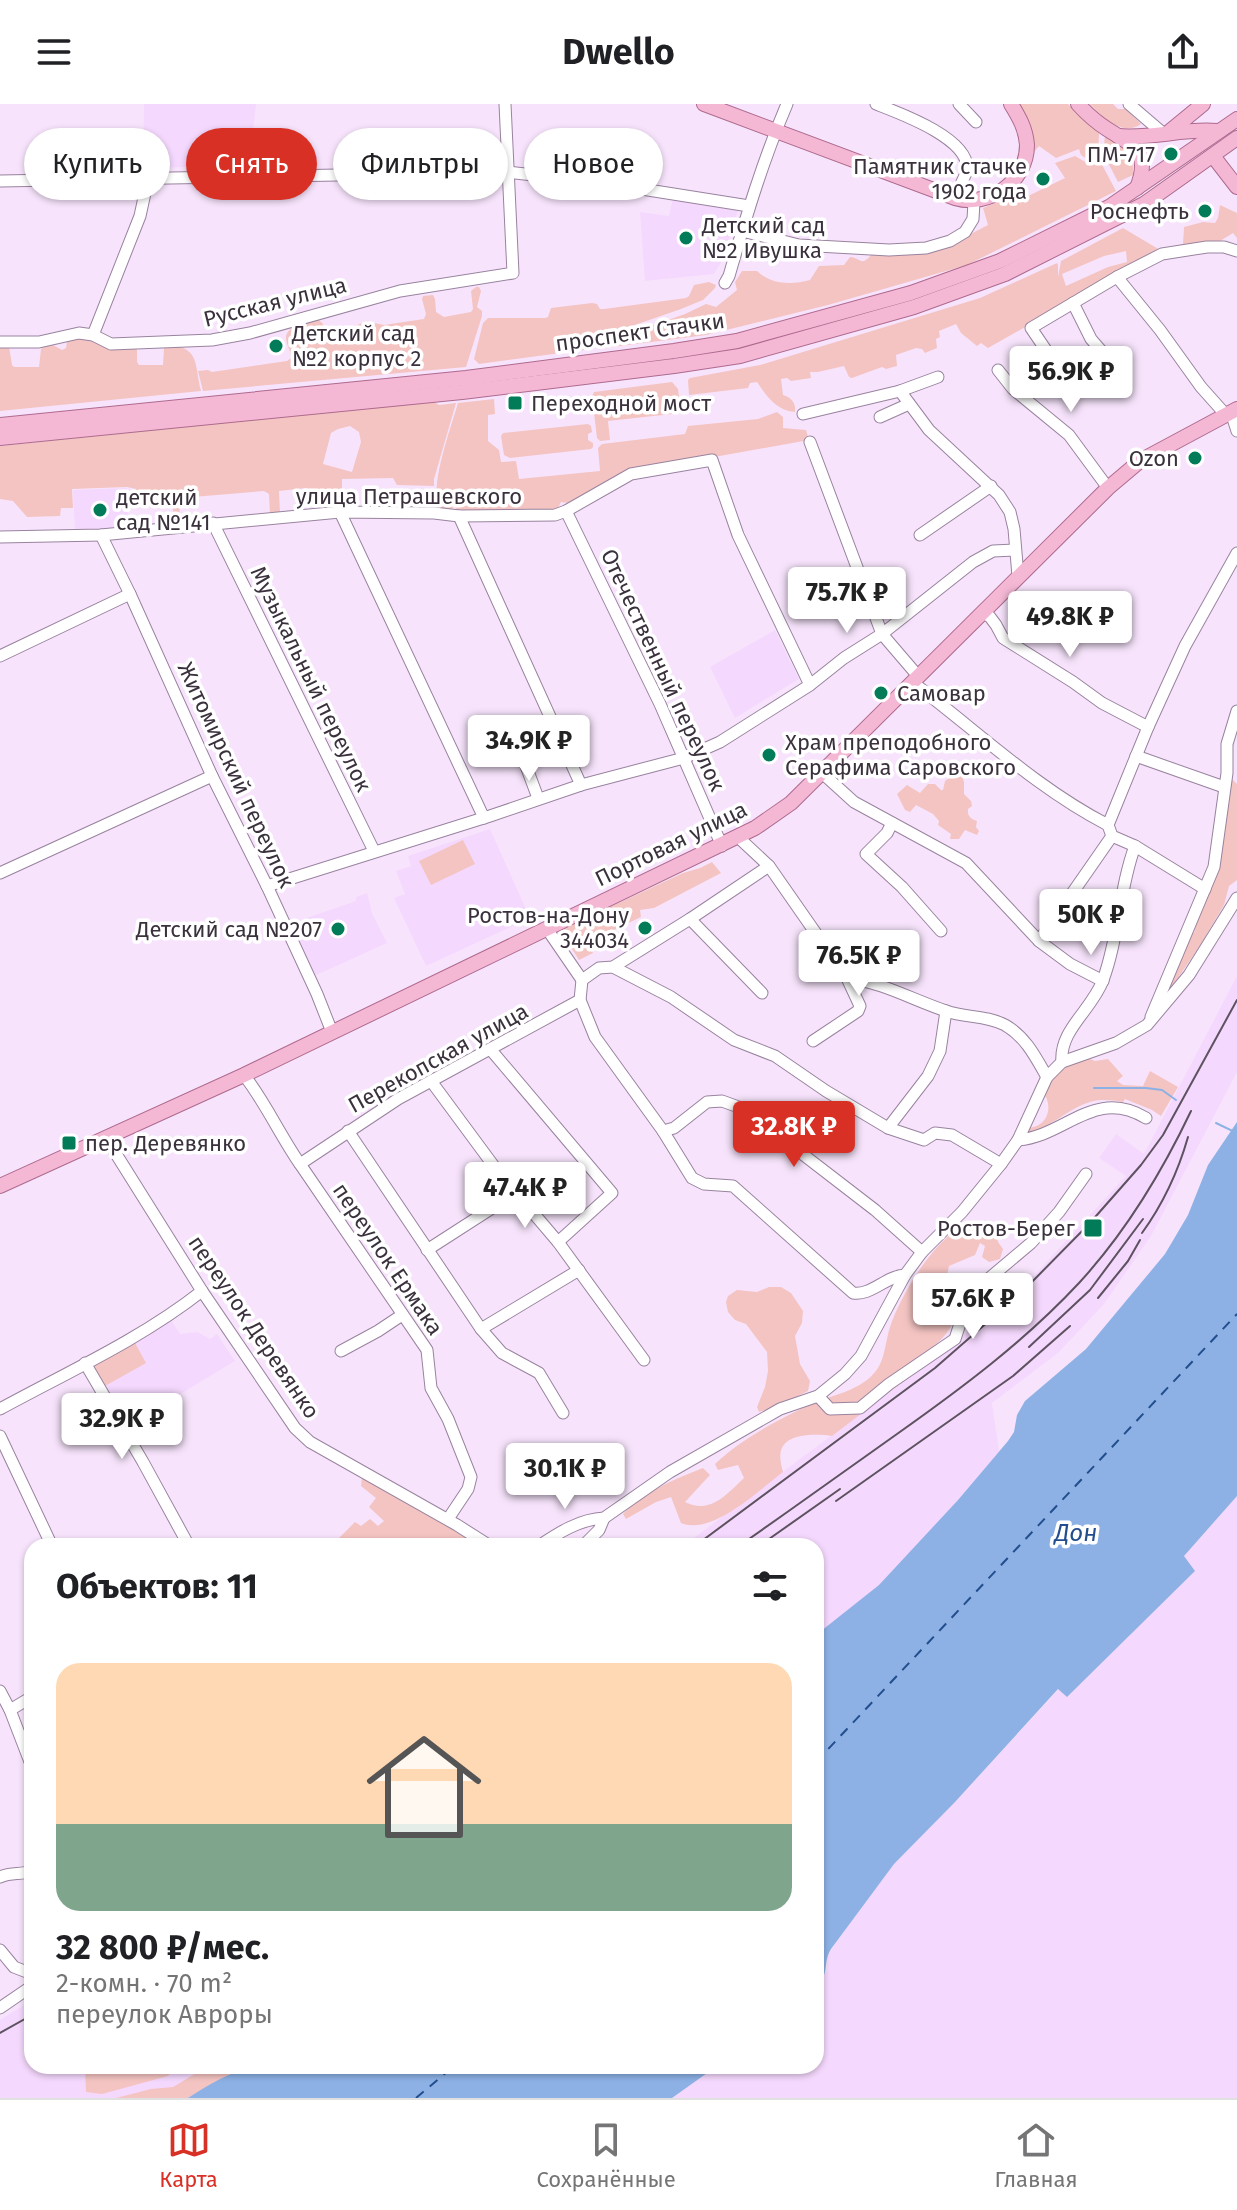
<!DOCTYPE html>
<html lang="ru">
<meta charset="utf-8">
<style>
:root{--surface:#fff;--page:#f6f6f6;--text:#202124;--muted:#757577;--line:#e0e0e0;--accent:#d93025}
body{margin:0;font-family:"Fira Sans",sans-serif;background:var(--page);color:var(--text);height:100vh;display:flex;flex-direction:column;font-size:30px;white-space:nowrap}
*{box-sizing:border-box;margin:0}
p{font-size:26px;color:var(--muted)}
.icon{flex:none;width:44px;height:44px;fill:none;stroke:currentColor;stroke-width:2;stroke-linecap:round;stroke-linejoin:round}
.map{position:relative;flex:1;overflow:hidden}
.sheet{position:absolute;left:24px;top:1434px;width:800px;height:536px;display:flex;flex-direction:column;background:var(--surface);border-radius:24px;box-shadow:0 2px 6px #0004}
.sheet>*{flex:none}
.hud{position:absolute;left:24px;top:24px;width:800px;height:72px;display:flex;gap:16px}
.price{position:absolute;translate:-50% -68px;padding:0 18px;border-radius:8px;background:#fff;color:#222;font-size:26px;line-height:52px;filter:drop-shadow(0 2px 4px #0008)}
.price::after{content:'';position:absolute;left:50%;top:48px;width:24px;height:18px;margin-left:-12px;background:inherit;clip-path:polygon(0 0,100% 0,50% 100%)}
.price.current{background:var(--accent);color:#fff}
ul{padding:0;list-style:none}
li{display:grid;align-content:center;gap:16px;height:424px;padding:0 32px}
li span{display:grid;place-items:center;height:248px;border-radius:24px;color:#555}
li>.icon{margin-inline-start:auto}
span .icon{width:144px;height:144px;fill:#fffc;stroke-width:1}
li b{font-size:34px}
h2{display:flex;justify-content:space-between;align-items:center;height:96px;padding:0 32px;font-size:34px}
.chip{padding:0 28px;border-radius:36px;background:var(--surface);box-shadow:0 2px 6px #0004;font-size:28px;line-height:72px}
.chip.current{background:var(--accent);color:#fff}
header{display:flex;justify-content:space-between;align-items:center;height:104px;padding:0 32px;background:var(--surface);font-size:36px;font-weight:700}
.dock{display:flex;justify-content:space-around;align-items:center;height:112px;border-top:2px solid var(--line);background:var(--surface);font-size:22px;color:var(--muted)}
.dock a{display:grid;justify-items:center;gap:4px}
.dock .current{color:var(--accent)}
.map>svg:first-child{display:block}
</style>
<header><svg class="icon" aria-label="menu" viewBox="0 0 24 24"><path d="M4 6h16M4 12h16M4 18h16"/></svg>Dwello<svg class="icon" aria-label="share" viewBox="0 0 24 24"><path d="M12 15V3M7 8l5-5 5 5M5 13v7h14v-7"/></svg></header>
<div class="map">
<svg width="1237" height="1994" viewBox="0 0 1237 1994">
<rect width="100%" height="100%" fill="#f7e4fc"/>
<g fill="#f5d8fd">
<path d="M144,0H256L251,45H243L242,62L143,64Z"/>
<path d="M673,94L738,106L723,155L714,170L645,177L640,108L669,112Z"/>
<path d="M127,384L128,425L75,428L73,386Z"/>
<path d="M775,526L799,575L735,614L710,563Z"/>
<path d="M490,725L530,814L426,862L394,794L405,790L396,767L411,762L408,752Z"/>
<path d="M367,789L372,809L387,839L314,872L292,819L356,797V793Z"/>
<path d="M1237,872V968L1151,1132L1104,1200L1058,1249L992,1299L999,1347L958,1396L879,1481L816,1531V1442H683L859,1311L978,1220L1030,1176L1126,1072L1099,1054L1116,1030L1144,1050Z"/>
<path d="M171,1216L180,1230L197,1228L210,1235L217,1230L235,1257L142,1313L128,1289L114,1297L93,1260Z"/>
<path d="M1237,1392V1994H672L717,1962H816V1884L827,1866V1852L856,1811L894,1760L955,1698L1059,1585L1067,1593L1195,1467L1184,1452Z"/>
<path d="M32,1896V1962H260L248,1964L188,1994H0V1916Z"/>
</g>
<g fill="#f4c4c2" fill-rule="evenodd">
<path d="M1015,0H1068L1082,15L1099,29L1098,51L1087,55L1081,51L1079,45L1056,54L1039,42L1030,53Z"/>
<path d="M1090,0H1113L1118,5H1126L1141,20C1123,33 1103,14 1090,0Z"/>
<path d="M1105,32C1123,43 1135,47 1133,71L1118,78L1103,49Z"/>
<path d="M1075,52L1087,59L1099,55L1116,87L967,161L828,201L706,231L605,244L611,236L685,210L706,200L716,203L737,186L735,178L742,167H757C772,181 791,181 810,176L819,162L844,161L850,153C861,154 861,163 871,151L955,138L988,121L983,104L998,98L1013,86L1022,95L1065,74L1055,59Z"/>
<path d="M1220,101L1237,109V134L1233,129L1212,142L1162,149L1115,172L988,244L981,239L977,242L961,229L956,220L939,227L940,233L936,235L937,244L925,249L922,245L916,244L896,251L897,262L886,265L882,263L852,274L849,273L844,262L818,268H810L811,274L791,277L787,274L781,275L783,291C792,294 796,299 795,308C777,307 767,293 757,278L750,279L748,284L689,291L688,276L690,274L760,261L980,194L1057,159L1058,161V173L1061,157L1123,124L1160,146L1183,140L1184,123L1203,118L1215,119L1218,114ZM1126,147L1127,158L1108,163L1066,182L1062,170L1104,152Z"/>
<path d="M709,178L716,181L715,184L703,196L681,205L603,232L591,245L479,260L474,255L483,219L488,214H545L548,213L551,204L592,199L597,200L600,205H604L686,194L689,192L694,181Z"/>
<path d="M476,183H479L481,187L477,203L482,207V212L466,263L203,287L198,267L208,266L212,268L287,257L291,254C291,247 287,242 286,235C285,221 308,219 318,215L323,220V232L332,234L353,229L356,222L365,217L384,221L424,215L426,210L422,195L423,192L433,191L435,195L436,208L444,213L471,208L473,205L471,187Z"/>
<path d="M81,234L134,242L137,246V258L139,261H163L164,244L167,240C201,244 194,260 201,287L0,307V242H9L12,261L14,263H39L41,245L44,242L53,241L62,246L66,244L67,238L70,236Z"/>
<path d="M672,278L678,285L681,309L608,317L610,336L600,337L597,334L592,292L594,288Z"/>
<path d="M494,295L495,310L488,311V337L499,346L501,358L516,357L519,375L600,367L598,344L602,340L685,330L688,322L758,315L777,308L783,313V324L806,326L809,336L631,368L596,388L568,399L561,398L556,408L458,410L456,404L453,403L450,408C444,406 442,406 439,401C429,383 452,320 458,299Z"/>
<path d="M433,297L439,301L456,299L434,375V382L397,381L393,374L342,375V404H335L333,401L325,402L323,386L314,387L306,384L279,387L280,409L270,410L269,390L264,387L181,394L179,396L180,416H177L174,412L171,394H158L157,400L138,401L136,385L127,383L72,385L73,404H61L60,412L27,413L13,397L0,395V342ZM350,322L359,328L361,338L352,368L323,360L331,329L338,325Z"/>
<path d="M588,320L591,322L592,328L588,330V336L593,339V343L591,345L510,354L504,351L501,332L503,329Z"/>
<path d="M956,669H961L964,678V690L971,697L972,702L968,705C967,712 971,715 977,717L976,723L979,727L977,731L965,726L959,735H950L951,730L938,721L939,717L933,710L916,701L910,708L905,706L897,690L907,681L920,689L928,680H935L941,686H943L945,677Z"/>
<path d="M1232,675L1237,680V776L1229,782L1224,801L1199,843L1158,903L1189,828L1194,829L1197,818L1194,816L1215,764Z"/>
<path d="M463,736L475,760L431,781L419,757Z"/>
<path d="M712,758L721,769L654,804L640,806L641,813L589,838L593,849L579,856L562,829L565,824L683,769L700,764Z"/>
<path d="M1085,953L1095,957L1108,955L1123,972L1117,977L1123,981L1143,982L1150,967L1178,983L1161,1012L1152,1006L1125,995L1123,998C1112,996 1100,995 1090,998C1066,1005 1049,1026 1024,1030L1026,1024C1044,1024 1053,1009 1046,993L1042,992C1054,969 1062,963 1085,953Z"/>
<path d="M978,1117L995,1124L998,1138L1003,1145L1000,1155L989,1158L982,1153L985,1142L980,1139L975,1151L949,1162C945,1177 949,1185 959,1196C954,1233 935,1241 907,1261L904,1277L832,1332C819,1330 791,1329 783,1342C778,1350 781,1360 783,1368C759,1386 712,1432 681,1419L671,1393L656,1398L626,1415L623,1410C641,1389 677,1374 703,1364L710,1371L685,1398C710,1411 727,1390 744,1374L738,1361L718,1366L715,1360C741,1335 776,1317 809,1301C832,1290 862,1288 878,1264C885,1253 886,1235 890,1223C901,1190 931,1142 960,1123C965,1120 972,1119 978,1117Z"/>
<path d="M769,1183H781L791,1189L803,1207L802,1219L795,1232L800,1260L810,1277L808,1287L780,1301L759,1308L757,1303L765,1283L768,1267L767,1248L746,1220L735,1216L728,1208L726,1198L728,1192L737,1186L757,1188Z"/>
<path d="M134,1237L146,1259L105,1282L93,1260Z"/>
<path d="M362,1373L486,1442H438L432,1440L416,1442H331L355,1418L361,1422L370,1415L378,1422L384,1417L369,1403L376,1394L361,1382Z"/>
<path d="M85,1962H178L168,1972L102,1990L86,1988Z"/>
<path d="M208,1962H260L248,1964L229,1971L188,1994H116L151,1985L173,1983Z"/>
</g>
<g fill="#8db1e5">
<path d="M1237,1018V1392L1184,1452L1195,1467L1067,1593L1058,1585L955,1698L894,1760L831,1845C822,1860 831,1867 816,1884V1531L879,1481L958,1396L1008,1337L1014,1328L1017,1311L1025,1297L1086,1245L1165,1150L1188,1111L1208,1061Z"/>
<path d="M260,1962L278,1963L717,1962L672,1994H188C210,1980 234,1965 260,1962Z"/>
</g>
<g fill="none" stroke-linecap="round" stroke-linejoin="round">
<g stroke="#8db1e5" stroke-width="2">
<path d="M1094,984H1146L1162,986L1176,996"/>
<path d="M1216,1019L1237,1029"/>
</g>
<g stroke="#224e8d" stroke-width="2" stroke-dasharray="10 8" stroke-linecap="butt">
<path d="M816,1658L1237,1210"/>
<path d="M416,1994L454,1962"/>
</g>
<defs>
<g id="minor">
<path d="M876,0C899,9 969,34 967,65C967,69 957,88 955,94"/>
<path d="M959,0L976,18"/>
<path d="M1129,0L1165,31"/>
<path d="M0,77L507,68L604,79L749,102"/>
<path d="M742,127L799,141L889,146L926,144L950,137L965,128L973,115L974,98"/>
<path d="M1117,173L1160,226L1201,283L1226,311"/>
<path d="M725,179L729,172C746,113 763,56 787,0"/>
<path d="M1073,199L1091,235L1111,258"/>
<path d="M93,231L140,112L145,89V75"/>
<path d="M0,238H39L79,229L93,231L111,240L212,236L250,229L400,187L513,169L505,0"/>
<path d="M998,266L1013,285L1069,331L1108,384"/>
<path d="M1067,277L1031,224L1117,173L1162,150L1207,143H1224L1237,147"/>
<path d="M900,287L929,326L999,391L1010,408L1014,425L1018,472"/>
<path d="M1231,308L1237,327"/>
<path d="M803,310L900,287L938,273"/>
<path d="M880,313L909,300"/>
<path d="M810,338L882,530L918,572"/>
<path d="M566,407L660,600L722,742"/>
<path d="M340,408L484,714"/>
<path d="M459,412L581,681"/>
<path d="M213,419L374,747"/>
<path d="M101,431L130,490L212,672L267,782L317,890L332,928"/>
<path d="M920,431L991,382"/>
<path d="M0,433L101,431L340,408L434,409L459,412L555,411L566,407L631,370L712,356L738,431L810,581"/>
<path d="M982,508L990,513L996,521L1003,534L1073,578L1102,599L1148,623"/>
<path d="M0,552L130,490"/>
<path d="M912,578C976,626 1036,684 1108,721L1112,732L1135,742L1205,785"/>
<path d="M1136,652L1224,683"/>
<path d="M821,668L854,698L966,759L1039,837L1070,860L1103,877"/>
<path d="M538,694L523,654L561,639"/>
<path d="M892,719L887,729L866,750L902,783L941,827"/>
<path d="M1108,721L1148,623L1185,542L1237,449"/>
<path d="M739,734L769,762L847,874C882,878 913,896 946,907C966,914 986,911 1005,921C1026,933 1036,954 1047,973"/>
<path d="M0,769L212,672"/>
<path d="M267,782L490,712L581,681L684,654L720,638L810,581L844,554L882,530L973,458L993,447L1015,446"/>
<path d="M690,815L762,889"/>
<path d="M547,825L582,876"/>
<path d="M1039,837L1112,732"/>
<path d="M613,863L671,893L734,936L775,952L826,987L888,1024L924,1036L935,1029L952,1031L1001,1060"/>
<path d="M582,876L599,864L613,863L690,815L769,762"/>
<path d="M580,896L595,933L663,1027L692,1074L704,1080L733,1082L853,1189C871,1192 886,1172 905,1171"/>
<path d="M1151,913L1214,763L1227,669V640L1237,607"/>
<path d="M813,937L858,907L860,902L847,874"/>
<path d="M491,946L612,1089L558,1138"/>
<path d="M1062,958C1059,926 1092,906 1103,876C1119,833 1119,785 1135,742"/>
<path d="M244,971C265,998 280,1031 300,1060L427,1246L431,1284L448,1315L471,1373L468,1385L448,1415"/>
<path d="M431,977L496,1065L558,1138L644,1256"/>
<path d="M888,1024L928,972L940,947L946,907"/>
<path d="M348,1027L481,1225L502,1249L539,1269L563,1309"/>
<path d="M663,1027L674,1024L707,998L722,997L744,1005L875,1106L922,1148"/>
<path d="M106,1034L202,1187L295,1324L310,1338L457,1421L490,1442"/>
<path d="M1018,1036C1066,1032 1094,983 1146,1014"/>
<path d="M300,1060L398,995L580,896L582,876"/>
<path d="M427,1146L517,1088"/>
<path d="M481,1225L579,1166"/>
<path d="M341,1247L378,1227L402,1211"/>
<path d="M85,1259L143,1358L189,1442"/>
<path d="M818,1292L830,1305L860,1304L889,1280L955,1235L968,1195L980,1182L1031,1139L1059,1108L1086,1070"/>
<path d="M0,1305C68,1268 141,1235 202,1187"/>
<path d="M0,1332L52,1442"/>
<path d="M539,1442C558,1429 580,1415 604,1414L670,1368L780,1305L818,1292L845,1270L861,1252L905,1171L922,1148L962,1108L1001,1060L1018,1036L1047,973L1062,958L1116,939L1147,921L1189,871L1237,794"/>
<path d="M583,1442L599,1426L604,1414"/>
<path d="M0,1587L10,1606L32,1663"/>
<path d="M10,1606L30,1594L32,1591"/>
<path d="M0,1773C11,1768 21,1771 32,1767"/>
<path d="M0,1846L14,1863L32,1870"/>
<path d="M0,1904L32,1882"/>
</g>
<g id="major">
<path d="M704,0L955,94C989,104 1027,78 1027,41C1026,25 1019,13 1011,0"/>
<path d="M1078,0C1087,10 1096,18 1107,25C1135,43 1151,48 1137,84"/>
<path d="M1169,28L1203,0"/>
<path d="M1118,32C1154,35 1183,24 1217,27"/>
<path d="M1213,52L1237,83"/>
<path d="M0,321L466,274L674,247L737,237L911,189L1000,157L1109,103L1237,15"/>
<path d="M0,334L462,288L674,262L740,252L914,203L1005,170L1144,100L1237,34"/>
<path d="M0,1082L244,971L755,724L791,699L1108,384L1140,357L1237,305"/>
</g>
</defs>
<use href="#minor" stroke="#99839f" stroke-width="13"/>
<use href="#major" stroke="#ae6a8e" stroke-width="16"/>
<use href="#minor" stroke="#fff" stroke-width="11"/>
<use href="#major" stroke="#f4b8d5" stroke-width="14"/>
<g stroke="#5d5260" stroke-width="2">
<path d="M1142,1129C1163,1100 1178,1068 1188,1033"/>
<path d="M1098,1194L1128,1157L1140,1136"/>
<path d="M1029,1243L1090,1186L1143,1115"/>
<path d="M836,1397L1013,1272L1070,1222"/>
<path d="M769,1435L840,1385"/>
<path d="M695,1442L935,1264L1022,1188L1089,1120L1141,1061L1163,1031L1237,896"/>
<path d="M739,1442C792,1405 845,1367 897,1330C962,1284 1025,1237 1079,1179C1125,1129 1162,1068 1191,1007"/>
<path d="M0,1929L32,1911"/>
</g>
</g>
<g fill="#027b58" stroke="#fff" stroke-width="3">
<circle cx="1171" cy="50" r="8"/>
<circle cx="1043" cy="75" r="8"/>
<circle cx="1205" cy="107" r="8"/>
<circle cx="686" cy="134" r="8"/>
<circle cx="276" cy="242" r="8"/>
<rect x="507" y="291" width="16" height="16" rx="4"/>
<circle cx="1195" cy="354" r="8"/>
<circle cx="100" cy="406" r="8"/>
<circle cx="881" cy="589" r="8"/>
<circle cx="769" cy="651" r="8"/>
<circle cx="645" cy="824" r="8"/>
<circle cx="338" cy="825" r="8"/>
<rect x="61" y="1031" width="16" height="16" rx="4"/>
<rect x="1083" y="1114" width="20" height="20" rx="4"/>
</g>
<g text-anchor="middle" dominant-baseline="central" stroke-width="7" stroke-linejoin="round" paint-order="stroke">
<g font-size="22" fill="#3a313d" stroke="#fff" text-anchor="end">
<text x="1155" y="50">ПМ-717</text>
<text x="1027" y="62">Памятник стачке<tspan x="1027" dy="25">1902 года</tspan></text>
<text x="1189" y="107">Роснефть</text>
<text x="702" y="121" text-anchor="start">Детский сад<tspan x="702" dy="25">№2 Ивушка</tspan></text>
<text x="292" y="229" text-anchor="start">Детский сад<tspan x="292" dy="25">№2 корпус 2</tspan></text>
<text x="531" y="299" text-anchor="start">Переходной мост</text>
<text x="1179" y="354">Ozon</text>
<text x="116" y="393" text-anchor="start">детский<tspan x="116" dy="25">сад №141</tspan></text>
<text x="897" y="589" text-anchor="start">Самовар</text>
<text x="785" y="638" text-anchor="start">Храм преподобного<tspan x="785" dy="25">Серафима Саровского</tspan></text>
<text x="629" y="811">Ростов-на-Дону<tspan x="629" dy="25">344034</tspan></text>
<text x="322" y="825">Детский сад №207</text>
<text x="85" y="1039" text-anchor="start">пер. Деревянко</text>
<text x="1075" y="1124">Ростов-Берег</text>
</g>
<g font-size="22" fill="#3a313d" stroke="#fff">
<text transform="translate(275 198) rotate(-14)">Русская улица</text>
<text transform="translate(640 228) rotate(-8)">проспект Стачки</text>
<text x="409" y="392">улица Петрашевского</text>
<text transform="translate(663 566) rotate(65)">Отечественный переулок</text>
<text transform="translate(311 575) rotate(64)">Музыкальный переулок</text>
<text transform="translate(236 671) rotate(65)">Житомирский переулок</text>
<text transform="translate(671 740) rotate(-26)">Портовая улица</text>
<text transform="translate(438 954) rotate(-29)">Перекопская улица</text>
<text transform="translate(388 1155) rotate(56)">переулок Ермака</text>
<text transform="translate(254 1223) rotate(56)">переулок Деревянко</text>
</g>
<g font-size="24" font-style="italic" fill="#224e8d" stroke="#fff">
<text x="1076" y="1429">Дон</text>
</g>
</g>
</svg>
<b class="price" style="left:1071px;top:310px">56.9K ₽</b>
<b class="price" style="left:847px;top:531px">75.7K ₽</b>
<b class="price" style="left:1070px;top:555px">49.8K ₽</b>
<b class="price" style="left:529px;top:679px">34.9K ₽</b>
<b class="price" style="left:1091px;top:853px">50K ₽</b>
<b class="price" style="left:859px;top:894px">76.5K ₽</b>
<b class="price current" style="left:794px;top:1065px">32.8K ₽</b>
<b class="price" style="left:525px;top:1126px">47.4K ₽</b>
<b class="price" style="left:973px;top:1237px">57.6K ₽</b>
<b class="price" style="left:122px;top:1357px">32.9K ₽</b>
<b class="price" style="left:565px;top:1407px">30.1K ₽</b>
<div class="hud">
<a class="chip">Купить</a>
<a class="chip current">Снять</a>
<a class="chip">Фильтры</a>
<a class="chip">Новое</a>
</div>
<section class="sheet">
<h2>Объектов: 11<svg class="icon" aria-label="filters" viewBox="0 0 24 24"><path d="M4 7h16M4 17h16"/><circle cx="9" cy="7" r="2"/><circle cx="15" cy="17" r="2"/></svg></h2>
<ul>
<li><span style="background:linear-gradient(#ffd9b3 65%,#7fa58c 0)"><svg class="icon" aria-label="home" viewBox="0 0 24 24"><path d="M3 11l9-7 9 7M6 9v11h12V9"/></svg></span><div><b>32 800 ₽/мес.</b><p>2-комн. · 70 m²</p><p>переулок Авроры</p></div></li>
</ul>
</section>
</div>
<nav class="dock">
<a class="current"><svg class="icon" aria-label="map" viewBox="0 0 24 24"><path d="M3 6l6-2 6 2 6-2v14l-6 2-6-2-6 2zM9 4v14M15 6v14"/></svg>Карта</a>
<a><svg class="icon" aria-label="saved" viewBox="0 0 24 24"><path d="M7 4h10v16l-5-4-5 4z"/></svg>Сохранённые</a>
<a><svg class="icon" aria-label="home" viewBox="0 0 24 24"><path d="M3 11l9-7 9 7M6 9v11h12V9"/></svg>Главная</a>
</nav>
